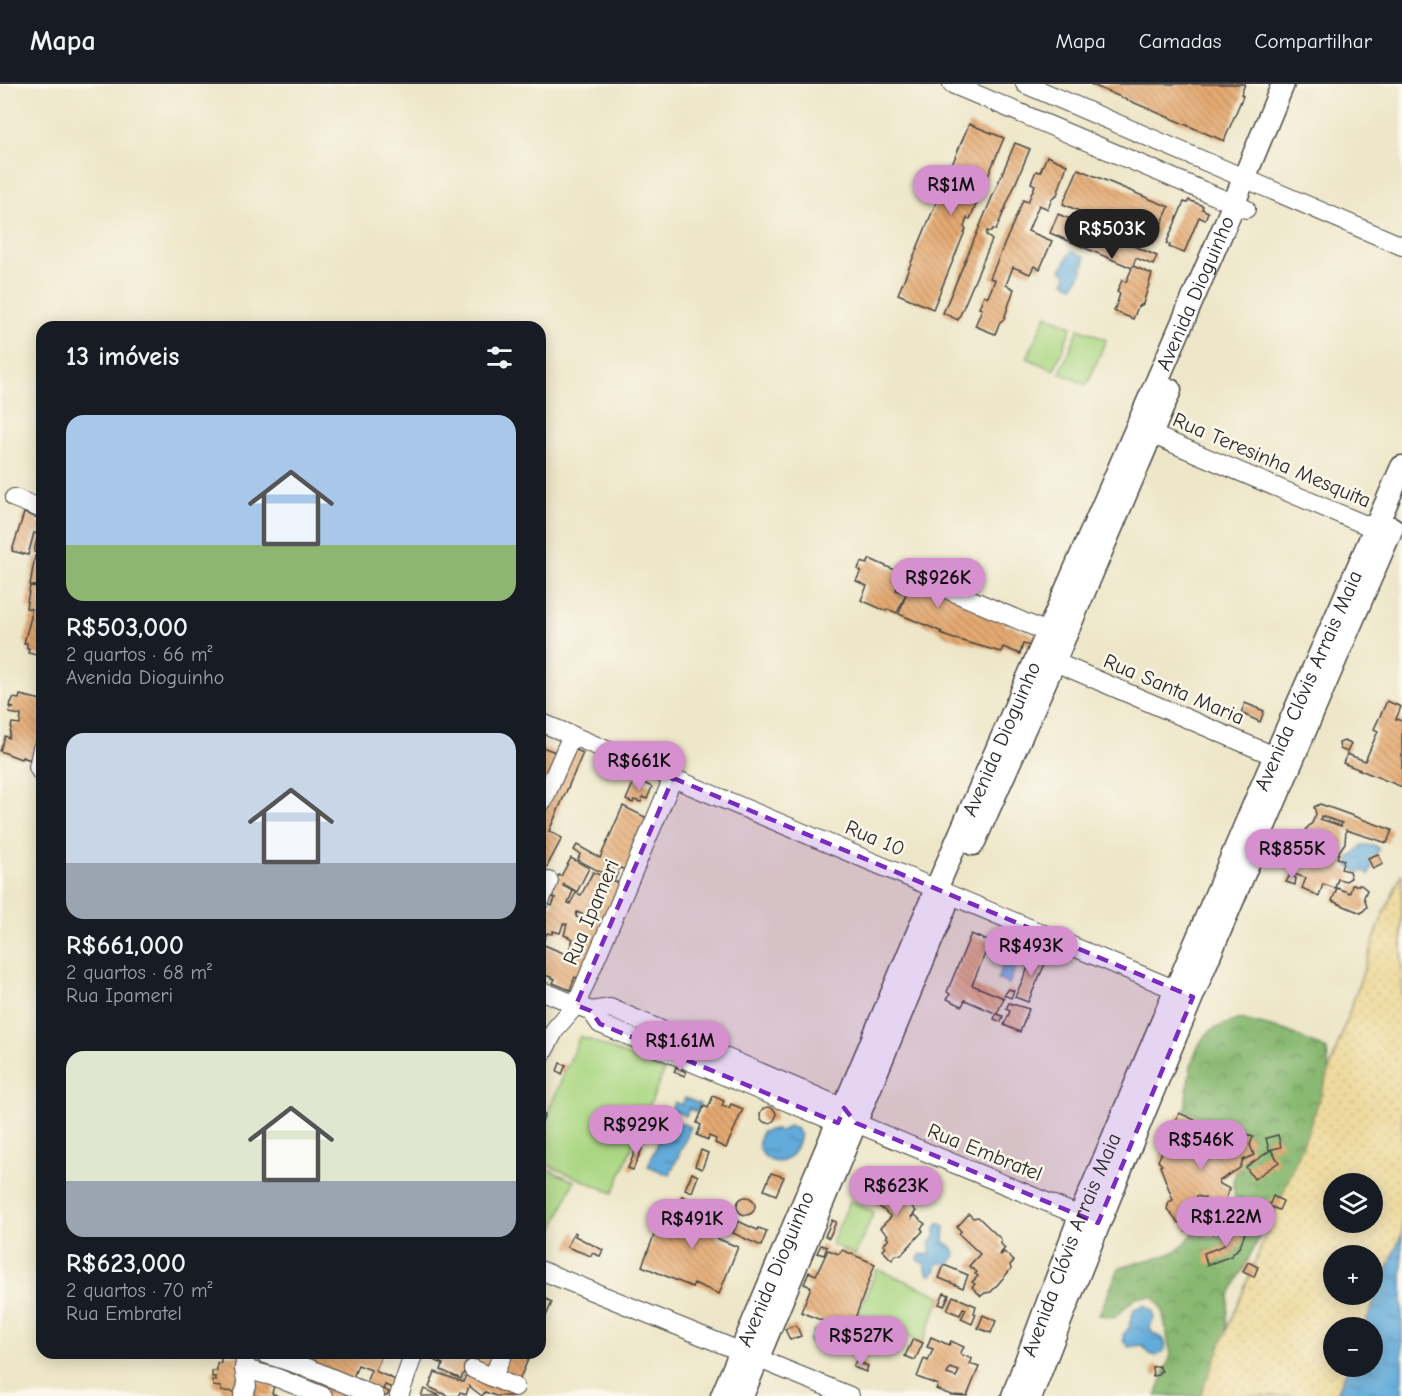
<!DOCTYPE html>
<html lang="pt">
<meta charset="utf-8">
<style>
:root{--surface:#171b24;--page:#242831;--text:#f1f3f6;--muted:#9ea1a6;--line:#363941;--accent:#d690ce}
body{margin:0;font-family:"Comic Neue",sans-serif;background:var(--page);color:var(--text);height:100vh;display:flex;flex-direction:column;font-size:22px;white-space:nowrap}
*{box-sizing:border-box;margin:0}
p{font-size:20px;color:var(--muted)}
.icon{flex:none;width:33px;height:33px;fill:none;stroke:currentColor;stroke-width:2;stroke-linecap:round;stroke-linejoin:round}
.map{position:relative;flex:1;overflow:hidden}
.panel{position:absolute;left:36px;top:237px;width:510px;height:1038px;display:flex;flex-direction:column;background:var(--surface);border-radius:18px;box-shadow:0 3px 15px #0003}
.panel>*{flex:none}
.controls{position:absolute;left:1323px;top:1089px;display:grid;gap:12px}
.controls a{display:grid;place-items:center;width:60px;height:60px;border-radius:50%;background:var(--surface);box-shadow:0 3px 15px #0003;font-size:30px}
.price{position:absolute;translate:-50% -51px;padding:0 14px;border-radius:21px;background:var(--accent);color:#111;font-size:20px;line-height:39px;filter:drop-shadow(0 2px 3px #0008)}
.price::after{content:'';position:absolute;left:50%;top:36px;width:18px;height:14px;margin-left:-9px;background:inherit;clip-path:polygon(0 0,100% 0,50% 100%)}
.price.selected{background:#222;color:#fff}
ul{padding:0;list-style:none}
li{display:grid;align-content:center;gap:12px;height:318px;padding:0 30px}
li span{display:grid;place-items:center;height:186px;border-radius:18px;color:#555}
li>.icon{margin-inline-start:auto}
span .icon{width:108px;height:108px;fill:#fffc;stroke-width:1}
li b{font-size:26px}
h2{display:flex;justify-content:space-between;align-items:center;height:72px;padding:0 30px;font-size:26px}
header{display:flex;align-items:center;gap:36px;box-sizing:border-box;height:84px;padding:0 30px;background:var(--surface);border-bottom:2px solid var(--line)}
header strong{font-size:28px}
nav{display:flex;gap:33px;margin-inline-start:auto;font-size:21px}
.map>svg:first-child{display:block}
</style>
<header>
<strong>Mapa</strong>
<nav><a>Mapa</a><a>Camadas</a><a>Compartilhar</a></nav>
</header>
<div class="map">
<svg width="1402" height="1312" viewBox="0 0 1402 1312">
<defs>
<pattern id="forest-crowns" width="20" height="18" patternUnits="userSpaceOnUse" patternTransform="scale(1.5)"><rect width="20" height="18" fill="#88b871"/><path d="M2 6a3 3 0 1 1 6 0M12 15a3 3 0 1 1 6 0" fill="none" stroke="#6f965d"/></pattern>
<pattern id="sand-dots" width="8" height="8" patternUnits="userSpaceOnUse" patternTransform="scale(1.5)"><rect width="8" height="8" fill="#eeda9e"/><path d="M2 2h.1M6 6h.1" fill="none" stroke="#cb8" stroke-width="1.8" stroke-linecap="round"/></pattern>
<pattern id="water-ripples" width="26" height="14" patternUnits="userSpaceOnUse" patternTransform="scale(1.5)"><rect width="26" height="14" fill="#62abda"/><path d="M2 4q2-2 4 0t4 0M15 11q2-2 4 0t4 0" fill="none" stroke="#518bb1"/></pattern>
<pattern id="building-back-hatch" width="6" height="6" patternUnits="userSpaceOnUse" patternTransform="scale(1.5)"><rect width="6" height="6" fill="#e5aa72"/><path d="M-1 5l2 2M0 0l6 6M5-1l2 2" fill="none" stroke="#ba8b5e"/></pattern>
</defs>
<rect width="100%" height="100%" fill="#fbf7ec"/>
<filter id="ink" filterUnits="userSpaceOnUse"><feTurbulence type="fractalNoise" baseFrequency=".0167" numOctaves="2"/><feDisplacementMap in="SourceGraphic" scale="12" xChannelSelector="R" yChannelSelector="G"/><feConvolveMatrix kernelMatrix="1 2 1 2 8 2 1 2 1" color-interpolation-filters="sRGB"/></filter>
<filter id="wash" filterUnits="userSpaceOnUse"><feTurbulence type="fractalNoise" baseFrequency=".008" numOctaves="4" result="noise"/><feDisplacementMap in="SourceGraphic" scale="24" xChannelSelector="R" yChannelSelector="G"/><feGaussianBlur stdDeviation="1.35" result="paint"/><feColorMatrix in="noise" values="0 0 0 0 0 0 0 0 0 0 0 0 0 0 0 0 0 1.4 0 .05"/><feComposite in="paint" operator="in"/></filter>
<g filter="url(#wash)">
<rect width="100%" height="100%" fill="#ede6c8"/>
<path fill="url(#forest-crowns)" stroke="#5a724e" stroke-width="1.5" d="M1240,935L1287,947L1327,966L1331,1016L1309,1065L1269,1135L1229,1212L1221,1312H1156L1171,1271L1162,1225L1154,1213H1136L1114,1234L1099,1231L1119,1184C1138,1176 1161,1176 1178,1166C1184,1162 1189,1154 1194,1148L1215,1154L1221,1149L1236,1127L1233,1096L1253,1053L1185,1027C1187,1003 1190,958 1214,945C1222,941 1232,938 1240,935Z"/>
<path fill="url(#sand-dots)" stroke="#8c8264" stroke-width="1.5" fill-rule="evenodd" d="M1402,789V1149L1364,1243L1334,1244V1282L1348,1283L1336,1312H1200L1308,1048L1381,836ZM1334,1100H1372V1138H1334ZM1334,1172H1372V1210H1334Z"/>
<g fill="#abd783" stroke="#6b8157" stroke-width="1.5">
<path d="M1046,231L1072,242L1054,286L1027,274Z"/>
<path d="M1079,244L1106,256L1087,301L1060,289Z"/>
<path d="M580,952L664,987L613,1109L540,1078V1047Z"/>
<path d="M540,1082L574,1097L552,1149L540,1144Z"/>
<path d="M850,1117L874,1128L855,1171L831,1160Z"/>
<path d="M877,1185L941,1212L923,1258L858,1231Z"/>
</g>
<g fill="url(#water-ripples)" stroke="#466b82" stroke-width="1.5">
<path d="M1071,167L1085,173C1085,185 1080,193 1073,202L1064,198L1067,191L1061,186Z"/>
<path d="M1363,761L1376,762L1379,765L1373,777L1369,791L1364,787L1357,789L1354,785L1348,783L1350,774Z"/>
<path d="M1007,871L1019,876L1009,900L997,895Z"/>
<path d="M685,1014L700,1020L697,1028L689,1025L686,1032L671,1026L674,1018L682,1021Z"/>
<path d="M668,1034L691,1043L670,1091L648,1082Z"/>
<path d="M789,1042L796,1044L800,1052C798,1058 796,1065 792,1070C779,1089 749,1070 762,1048L773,1045L781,1047Z"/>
<path d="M938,1140H941L945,1143L944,1157L952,1163L956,1171L950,1180L938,1179L935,1188L930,1191L927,1189L925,1180L919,1177L918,1174L921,1170H928L931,1168L929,1160L935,1153V1144Z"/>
<path d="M1402,1149V1312H1336L1348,1283L1372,1282V1244L1364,1243Z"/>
<path d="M1144,1221L1153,1227L1154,1234L1150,1243L1152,1248C1159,1254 1168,1253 1165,1266L1156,1272L1150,1270L1142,1261L1129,1263L1123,1257V1251L1129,1244L1134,1225Z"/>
<path d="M816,1246L839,1256L841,1260L837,1268L834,1270L810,1259L809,1256L813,1252V1247Z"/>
</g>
<g id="blocks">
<g fill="url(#building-back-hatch)" fill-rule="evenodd">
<path d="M1090,0H1245L1241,10L1243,12L1224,57Z"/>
<path d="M969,40L1004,54L970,135L967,134L964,143L966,145L933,225L898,210Z"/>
<path d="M1015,59L1030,65L996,146L993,145L991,148L987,147L986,151L992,156L958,236L943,229Z"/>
<path d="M1047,72L1067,81L1057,111L1052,114L1048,125L1039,121L1028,147L1052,157L1040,185L1034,182L1030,190L1013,183L1006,201L1014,205L1004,235L1000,238L995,250L975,242L982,225L979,224L984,211L988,213L995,196L990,194L1023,116L1028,118L1035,101L1031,99L1036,87L1040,88Z"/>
<path d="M1078,85L1169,123L1153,159L1063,120Z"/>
<path d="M1189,116L1203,122L1202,125L1208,128L1205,136L1199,133L1184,169L1169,163L1170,161L1166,160L1184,118L1187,119Z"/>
<path d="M1058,130L1157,172L1153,181L1136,174L1133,182L1152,190L1143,220L1138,223L1133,235L1114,227L1120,210L1117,208L1122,196L1126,198L1132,184L1050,149Z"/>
<path d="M24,429L38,434L37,440L42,442V471L34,468L38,450L34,449L28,471L12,467Z"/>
<path d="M35,472L42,474V572L28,569L29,564H27V559H24L31,533V525L26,524L30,502L40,503L30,501Z"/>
<path d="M870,475L899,488L900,486L905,488L906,486L917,491L1007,539L1006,541L1009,542L1010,541L1036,552L1031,562L1023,560L1020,570L1003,563L1001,568L948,553L941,550L942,548L899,530L906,510L897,529L887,525L886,527L861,516L867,502L856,497L861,487L858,485L861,478L867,480ZM897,502L907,506L906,510L896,506Z"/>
<path d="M20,611L42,616L40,644L42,645V652L39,665L31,676L22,673L21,675L0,667L5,652L9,654L12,639L20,640L21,631L9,629L10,625L14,624L10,623L11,618H12L13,614L19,615Z"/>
<path d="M1387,617L1401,623L1396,635L1402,637V703L1343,679L1347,670L1365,677L1378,647L1374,645Z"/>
<path d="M1245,619L1264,627L1260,638L1241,629Z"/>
<path d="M1344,657L1351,660L1347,668L1340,665L1339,659Z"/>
<path d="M540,662L560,670L540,717Z"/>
<path d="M569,663L583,669L549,747L562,754L542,792L540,806V723Z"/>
<path d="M635,695L652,703L647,715L643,713L641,718L634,716L633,719L626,716Z"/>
<path d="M1320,720L1392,746L1387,759L1346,746L1345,759L1340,766L1337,774L1344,776L1341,785L1349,787L1351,794L1346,797L1338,795L1335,804L1323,800L1319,812L1302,804L1306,794L1294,790L1297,781L1291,779L1290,773L1295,769L1301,770L1307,755L1306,745L1312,739L1316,730L1314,723ZM1321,732L1342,739L1341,742L1320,735Z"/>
<path d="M623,722L651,736L628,787L620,784L614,797L621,800L579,895L575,893L570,906L553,899L555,895L540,889V820L541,818L552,822L555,814L546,810L559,791L561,792L571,774L589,784L577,808L564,800L563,802L573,807L568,819L570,820L576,809L581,811L593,788L609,795L610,793L578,776L580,770L574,766L577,761L600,774ZM577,828L595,836L594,839L576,833ZM563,840H567L564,851L573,855L568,868L576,872L575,874L542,860L547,849L552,850L553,847L560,849Z"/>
<path d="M1378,770L1383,780L1373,785L1368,774Z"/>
<path d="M1290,791L1296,794L1295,801L1286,798Z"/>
<path d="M1352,801H1361L1367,806L1364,813L1367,823L1361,829L1332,817L1337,804L1350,809Z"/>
<path d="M971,850L990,858L972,901L1004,914L997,930L965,916L962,922L947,915L950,910L947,908Z"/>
<path d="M1024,861L1032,865L1029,872L1025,871L1026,867L1022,865Z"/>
<path d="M1035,868L1048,873L1028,918L1015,913Z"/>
<path d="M1009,905L1014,907L1011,914L1004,911Z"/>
<path d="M1009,919L1029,925L1020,948L1004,941L1010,927L1006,925Z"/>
<path d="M996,930L1003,932L1001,938L994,935Z"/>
<path d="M560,979L566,981L562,990L557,987Z"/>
<path d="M676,983L686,988L685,992L674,988Z"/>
<path d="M713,1012L724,1017L722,1021L729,1024L731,1020L743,1025L726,1064L715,1059L716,1055L709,1052L708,1056L697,1051L701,1041L697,1039L704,1022L708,1024Z"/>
<circle cx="768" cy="1031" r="8"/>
<path d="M540,1028L545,1030L540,1042Z"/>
<path d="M1179,1029L1227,1050L1230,1043L1253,1053L1250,1061L1254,1071L1243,1076L1240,1084L1219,1097L1220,1100L1230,1105L1226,1114L1232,1130L1217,1136L1213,1150L1199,1142L1186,1147L1182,1138L1178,1139L1167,1125L1169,1118L1173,1116L1160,1082L1162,1081L1158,1077ZM1197,1112L1205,1114L1202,1123L1194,1120Z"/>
<path d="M1278,1051L1281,1063L1269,1066L1266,1054Z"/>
<path d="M639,1058L644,1060L633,1086L628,1084Z"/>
<path d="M701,1066L708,1069L702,1085L695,1082Z"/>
<path d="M1271,1066L1279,1078L1254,1095L1246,1083Z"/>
<path d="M692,1089L698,1092L692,1108L685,1105Z"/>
<path d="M771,1089L784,1093L776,1111L764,1106Z"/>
<path d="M880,1093L884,1097L889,1096L911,1117L912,1123L916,1127L911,1133L912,1134L915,1131L925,1140L921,1144L923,1147L901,1171H896L892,1176L882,1166L886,1163L883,1161L889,1155L886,1153L888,1151L880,1144L891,1133L869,1113L872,1110L868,1106Z"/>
<path d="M916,1096L932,1101L929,1108L925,1106L924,1107L914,1102Z"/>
<path d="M682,1112L689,1115L682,1131L675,1128Z"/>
<path d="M1273,1112L1283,1117L1279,1126L1269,1122Z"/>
<circle cx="746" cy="1122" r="9"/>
<path d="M708,1119L715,1122L713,1126L718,1128L716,1131L720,1133L718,1137L722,1139L716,1154L738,1163L719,1210L694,1199L692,1203L642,1182L662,1131L685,1141L691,1126L696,1128L698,1123L701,1125L703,1121L706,1123Z"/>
<path d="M969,1130L973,1134L978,1133L1001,1155V1160L1005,1164L1000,1170L1001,1171L1004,1168L1014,1177L1010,1181L1011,1185L991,1208L985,1209L981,1212L972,1203L975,1200L972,1198L978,1192L975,1190L977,1188L969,1182L980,1170L959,1150L961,1147L957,1143Z"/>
<path d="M832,1136L836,1138L829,1154L825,1152Z"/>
<path d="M738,1137L757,1146L758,1144L767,1147L761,1162L733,1149Z"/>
<path d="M1235,1144L1245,1149L1240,1162L1231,1172L1207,1181L1204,1169L1223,1162Z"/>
<path d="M574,1148L576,1149L575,1152L603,1166L600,1172L592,1169L591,1172L567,1163Z"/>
<path d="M821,1161L827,1163L824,1171L817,1169Z"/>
<path d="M828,1166L839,1170L842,1166L875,1180L850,1248L801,1228L811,1203L804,1200L809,1188L816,1191Z"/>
<path d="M1248,1178L1258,1183L1254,1193L1243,1188Z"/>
<path d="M944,1181L968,1191L963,1204L939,1194Z"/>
<path d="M944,1209L949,1211L944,1222L939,1220Z"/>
<path d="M540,1212L552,1218L540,1246Z"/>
<path d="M953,1212L976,1222L974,1229L976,1230L972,1240L961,1235L966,1225L963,1224L960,1231L947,1226Z"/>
<path d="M983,1231L996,1237L991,1249L978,1244Z"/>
<path d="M796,1241L801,1252L790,1256L785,1245Z"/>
<path d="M931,1253L949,1261L951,1257L964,1263L960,1270L972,1275L970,1280L979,1283L967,1312L951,1311L936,1305L938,1301L917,1293L924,1275L928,1277L933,1265L927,1263ZM950,1284L959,1287L956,1293L947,1290Z"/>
<path d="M913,1255L923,1259L915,1276L905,1272Z"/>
<path d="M256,1269L255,1275L369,1312H327L247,1281Z"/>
<path d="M317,1269H326L325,1271L328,1272V1269H383L375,1287L398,1297L395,1305L385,1301L383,1305L389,1308L387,1312H380L364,1304L371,1286L358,1281L351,1299L308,1282L312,1272L315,1274Z"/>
<path d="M437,1269H472L469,1276L515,1305L513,1312H496L485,1308L482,1312L469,1302L466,1311L460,1308L458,1312H448L429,1303L435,1288L463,1298L468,1287L465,1286L461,1295L441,1286L443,1280L434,1276Z"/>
<path d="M476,1269H501L491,1292L472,1277Z"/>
<path d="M501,1269H531L516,1303L496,1294Z"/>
<path d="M221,1271H240V1308L221,1307V1303L213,1302L212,1296L216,1297V1293H212V1287H217V1279H221Z"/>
<path d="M856,1277L868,1282L866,1288L853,1283Z"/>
<path d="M1159,1282L1162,1287L1159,1288V1291L1153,1292L1152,1283Z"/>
<path d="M254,1295L274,1302L272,1309L278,1312H250Z"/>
<path d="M424,1305L441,1312H421Z"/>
</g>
</g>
</g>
<g filter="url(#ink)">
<use href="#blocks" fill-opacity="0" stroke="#484743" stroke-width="1.5"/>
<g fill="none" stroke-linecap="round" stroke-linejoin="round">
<defs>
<g id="minor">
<path d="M952,0L1246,125"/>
<path d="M1025,0L1402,162"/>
<path d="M1139,345L1387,450"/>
<path d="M14,414L42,425"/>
<path d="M923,495L1049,549"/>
<path d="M1041,572L1286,677"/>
<path d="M540,638L1188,911"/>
<path d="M42,664L38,683L42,690"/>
<path d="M540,720L544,715L572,651"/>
<path d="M540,817L549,797"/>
<path d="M540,906L591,927L600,940L838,1039H856L1090,1136"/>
<path d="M591,927L610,924L844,1024L851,1033"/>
<path d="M540,974L556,944L576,921L673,694"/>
<path d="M540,1186L850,1312"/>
<path d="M246,1269L244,1285L275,1293L323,1312"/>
<path d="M263,1269L308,1284L375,1312"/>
<path d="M473,1285L515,1303"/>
<path d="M493,1293L503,1269"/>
<path d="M243,1312L247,1302L244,1285"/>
<path d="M399,1312L414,1269"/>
</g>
<g id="major">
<path d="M973,760L1054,578L1170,306"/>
<path id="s1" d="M722,1312L937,803L1227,136L1283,0"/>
<path d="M742,1312L945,823"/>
<path id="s2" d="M1013,1312L1080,1132L1261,704L1402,383"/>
<path d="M1031,1312C1144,1019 1268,732 1392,444"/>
</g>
</defs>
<use href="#minor" stroke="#484743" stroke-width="20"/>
<use href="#major" stroke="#484743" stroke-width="25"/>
<use href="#minor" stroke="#fff" stroke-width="18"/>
<use href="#major" stroke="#fff" stroke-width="22"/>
</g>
</g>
<path fill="#7b2cbf" fill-opacity="0.2" stroke="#7b2cbf" stroke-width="4.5" stroke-dasharray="12 8" stroke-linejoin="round" d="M673,694L1193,913L1098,1139L856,1039L844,1024L838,1039L600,940L591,927L576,921Z"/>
<g text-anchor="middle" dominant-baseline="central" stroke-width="5" stroke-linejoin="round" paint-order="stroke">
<g font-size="21" fill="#2b2b2b" stroke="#fbf7ec">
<text stroke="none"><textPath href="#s1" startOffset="1200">Avenida Dioguinho</textPath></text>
<text transform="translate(1272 376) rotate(23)">Rua Teresinha Mesquita</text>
<text stroke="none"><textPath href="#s2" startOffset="774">Avenida Clóvis Arrais Maia</textPath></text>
<text transform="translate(1174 605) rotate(23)">Rua Santa Maria</text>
<text stroke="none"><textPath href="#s1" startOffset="714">Avenida Dioguinho</textPath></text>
<text transform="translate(875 754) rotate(23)">Rua 10</text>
<text transform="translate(591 828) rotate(-67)">Rua Ipameri</text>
<text transform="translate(985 1068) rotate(22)">Rua Embratel</text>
<text stroke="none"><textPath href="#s2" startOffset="162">Avenida Clóvis Arrais Maia</textPath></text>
<text stroke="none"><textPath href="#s1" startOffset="138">Avenida Dioguinho</textPath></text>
</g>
</g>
</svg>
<div class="controls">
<a><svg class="icon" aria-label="layers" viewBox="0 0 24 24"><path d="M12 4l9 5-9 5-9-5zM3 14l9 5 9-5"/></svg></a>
<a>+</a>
<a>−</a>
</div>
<b class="price" style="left:951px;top:132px">R$1M</b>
<b class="price selected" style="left:1112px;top:176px">R$503K</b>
<b class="price" style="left:938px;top:525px">R$926K</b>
<b class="price" style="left:639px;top:708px">R$661K</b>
<b class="price" style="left:1292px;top:796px">R$855K</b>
<b class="price" style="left:1031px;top:893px">R$493K</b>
<b class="price" style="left:680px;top:988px">R$1.61M</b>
<b class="price" style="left:636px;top:1072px">R$929K</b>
<b class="price" style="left:1201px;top:1087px">R$546K</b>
<b class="price" style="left:896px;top:1133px">R$623K</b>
<b class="price" style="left:1226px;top:1164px">R$1.22M</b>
<b class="price" style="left:692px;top:1166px">R$491K</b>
<b class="price" style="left:861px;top:1283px">R$527K</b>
<section class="panel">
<h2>13 imóveis<svg class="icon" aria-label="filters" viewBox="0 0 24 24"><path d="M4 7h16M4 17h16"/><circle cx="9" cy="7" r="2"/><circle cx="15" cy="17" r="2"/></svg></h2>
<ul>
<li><span style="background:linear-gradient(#a9c7e8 70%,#8fb573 0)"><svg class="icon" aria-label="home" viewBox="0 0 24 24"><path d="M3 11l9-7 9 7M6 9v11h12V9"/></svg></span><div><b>R$503,000</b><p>2 quartos · 66 m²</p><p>Avenida Dioguinho</p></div></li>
<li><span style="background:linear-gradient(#c9d6e8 70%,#9aa5b1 0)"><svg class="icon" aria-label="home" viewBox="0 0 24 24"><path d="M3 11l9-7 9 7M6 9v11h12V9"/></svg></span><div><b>R$661,000</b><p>2 quartos · 68 m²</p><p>Rua Ipameri</p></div></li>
<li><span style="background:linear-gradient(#dfe7d0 70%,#9aa5b1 0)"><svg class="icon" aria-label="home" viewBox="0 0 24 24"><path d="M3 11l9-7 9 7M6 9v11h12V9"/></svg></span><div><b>R$623,000</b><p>2 quartos · 70 m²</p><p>Rua Embratel</p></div></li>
</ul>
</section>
</div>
